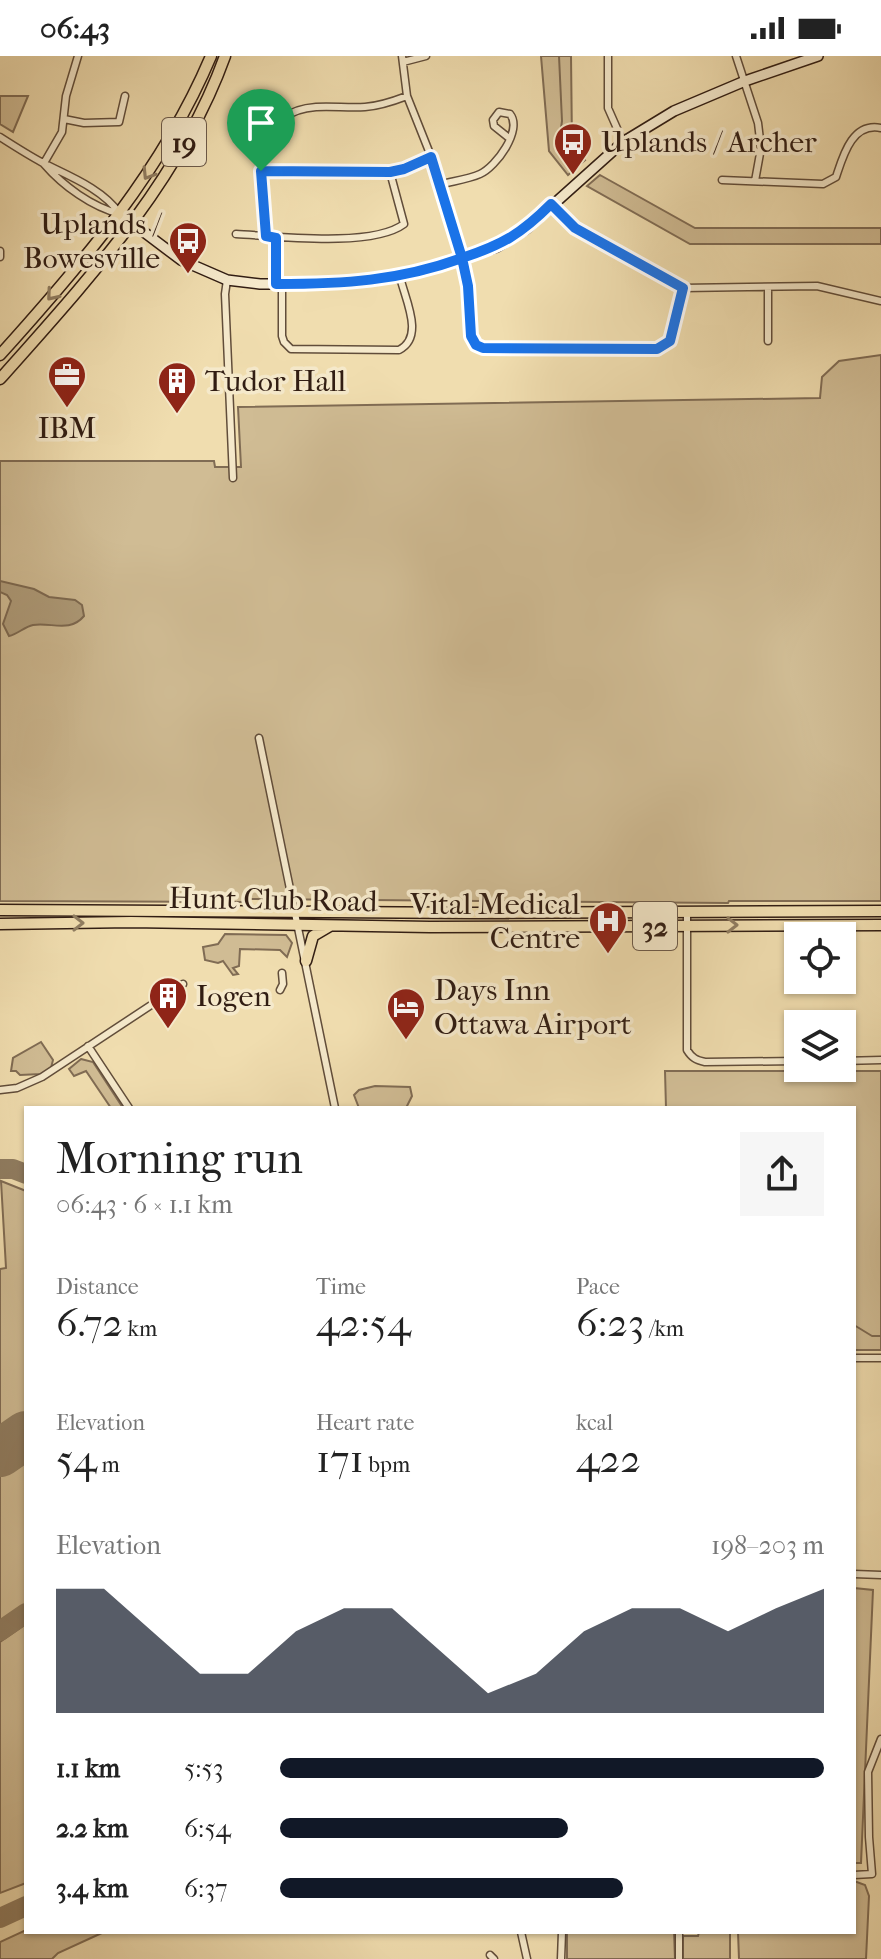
<!DOCTYPE html>
<meta charset="utf-8">
<style>
body{margin:0;font-family:"IM FELL French Canon",serif;background:#f6f6f6;color:#222;height:100vh;display:flex;flex-direction:column;font-size:30px;white-space:nowrap}
*{box-sizing:border-box;margin:0}
p{font-size:26px;color:#767676}
.icon{flex:none;width:44px;height:44px;fill:none;stroke:currentColor;stroke-width:2;stroke-linecap:round;stroke-linejoin:round}
.map{position:relative;flex:1;overflow:hidden}
.side{position:absolute;left:24px;top:1050px;width:832px;height:828px;display:flex;flex-direction:column;background:#fff;border-radius:0px;box-shadow:0 2px 6px #0004}
.side>*{flex:none}
.controls{position:absolute;left:784px;top:866px;display:grid;gap:16px}
.controls a{display:grid;place-items:center;width:72px;height:72px;border-radius:0px;background:#fff;box-shadow:0 2px 6px #0004;font-size:40px}
.pin{position:absolute;display:grid;place-items:center;width:68px;height:68px;color:#fff;margin:-82px -34px;border-radius:50% 50% 50% 0;rotate:-45deg;box-shadow:0 0 8px #0007}
.pin .icon{rotate:45deg}
.round{display:grid;place-items:center;flex:none;width:84px;height:84px;border-radius:0px;background:#f6f6f6}
.headline{display:flex;align-items:center;justify-content:space-between;height:136px;padding:0 32px}
h1{font-size:44px;font-weight:600;line-height:60px}
.stats{display:grid;grid-template-columns:repeat(3,1fr);gap:12px;height:136px;padding:8px 32px}
.stats div{display:grid;align-content:center}
.stats b{font-size:40px;font-weight:600}
.stats small{font-size:22px;font-weight:400}
.stats p{font-size:22px}
.chart{height:224px;padding:16px 32px}
.chart p{display:flex;justify-content:space-between}
.chart svg{width:100%;height:144px;margin-top:8px;fill:#111827;opacity:.7}
ul{padding:0 32px;list-style:none;font-size:26px}
li{display:grid;grid-template-columns:128px 96px 1fr;align-items:center;height:60px}
li i{height:20px;border-radius:10px;background:#111827}
.status{display:flex;justify-content:space-between;align-items:center;height:56px;padding:0 40px;background:#fff;direction:ltr}
.status svg{height:22px;fill:currentColor}
.map>svg:first-child{display:block}
.green{fill:#d0bc94;stroke:#806c54;stroke-width:2}
.water{fill:#af9c7a;stroke:#7d6951;stroke-width:2}
.lines{fill:none;stroke-linecap:round;stroke-linejoin:round}
.stream{stroke:#7d6951;stroke-width:2}
.taxiway{stroke:#907d61;stroke-width:20}
.runway{stroke:#907d61;stroke-width:48}
.street-casing{stroke:#614d3a;stroke-width:9}
.secondary-casing{stroke:#311d13;stroke-width:12}
.primary-casing{stroke:#311d13;stroke-width:13}
.street{stroke:#f5e9cb;stroke-width:6}
.secondary{stroke:#f5e9cb;stroke-width:9}
.primary{stroke:#f0ddaf;stroke-width:10}
.oneway{stroke:#907d61}
.route-casing{stroke:#fff;stroke-width:16}
.route{stroke:#1a73e8;stroke-width:10}
.labels{text-anchor:middle;dominant-baseline:central;stroke-width:7;stroke-linejoin:round;paint-order:stroke}
.shield{fill:#f5e9cb;stroke:#6c5a4a;stroke-width:2}
.shield-label{font-size:28px;font-weight:bold;fill:#311d13}
.poi-label{font-size:30px;fill:#311d13;stroke:#f5e9cb;text-anchor:start}
.street-label{font-size:30px;fill:#311d13;stroke:#f5e9cb}
</style>
<div class="status"><b>06:43</b><svg viewBox="0 0 49 12"><path d="M0 12V9h3v3zM5 12V6h3v6zM10 12V3h3v9zM15 12V0h3v12zM26 1h20v11H26zM47 4h2v5h-2z"/></svg></div>
<div class="map">
<svg width="881" height="1903" viewBox="0 0 881 1903">
<rect width="100%" height="100%" fill="#f0ddaf"/>
<filter id="stains"><feTurbulence type="fractalNoise" baseFrequency=".0025" numOctaves="4"/><feColorMatrix values="0 0 0 0 .2 0 0 0 0 .09 0 0 0 0 .02 0 0 0 .5 -.17"/></filter>
<radialGradient id="worn" r=".72"><stop offset=".6" stop-color="#630" stop-opacity="0"/><stop offset="1" stop-color="#630" stop-opacity=".3"/></radialGradient>
<path class="green" d="M541 0H571L572 87 585 104 568 119 549 95Z
M0 40H28L13 76 0 68Z
M600 119 695 172H881V188H690L587 130Z
M881 299V845H729L728 847 250 843 247 846 0 845V405H214L215 411H241L238 351 820 342 822 321 839 305Z
M225 878 286 879 292 887 287 901 280 894 240 893 239 910 233 912 238 918 233 919 223 905 218 907 205 904 203 891 218 888Z
M41 986 53 1004 51 1012 41 1018 20 1019 16 1015H11L13 1002Z
M81 1003 93 1006 123 1052H111L86 1015 74 1020 69 1013Z
M665 1015H881V1294H854V1052H666Z
M375 1030 410 1031 412 1040 406 1052H359L354 1039 359 1034Z
M1 1125 26 1135V1364L0 1381V1213L6 1212Z
M26 1395V1549L0 1567V1413Z
M854 1532 873 1534 861 1807H854Z
M26 1568V1827L0 1837V1586Z
M854 1825 865 1829 869 1840 866 1903H739L738 1876H854Z
M26 1874V1876H104L58 1897 52 1903H0V1886Z
M567 1876H674L675 1903H567Z
M699 1876H730V1903H683V1880H698Z"/>
<path class="water" d="M0 525 34 533 49 541 75 544 82 549 84 560C70 577 51 566 33 569 24 571 18 578 9 580L3 568 11 545 7 539 0 536Z"/>
<g class="lines">
<path class="stream" d="M558 94 562 65 559 0
M854 1269 872 1280H881"/>
<path class="taxiway" d="M0 1113H13L26 1118
M0 1575 26 1557
M0 1862 26 1850"/>
<path class="runway" d="M0 1397 26 1379"/>
<defs>
<path id="street" d="M402 0 407 40 442 128 462 202 468 230 471 280 476 289 489 293H657L670 285 683 232
M608 0V52L623 86
M736 0 758 67 761 92 755 125
M403 6 426 0
M64 63 84 67 119 66 125 40
M0 81C14 90 28 99 43 107 69 120 103 133 120 158
M44 107 62 76 66 40 78 0
M44 108C63 130 92 151 120 158
M261 115 390 116 404 113 431 101
M722 124 823 128 836 121C843 100 852 66 881 72
M442 128C454 125 469 123 480 118 496 111 523 74 510 58L499 56 493 64 494 70 509 82
M551 148 575 172 683 232 817 230 881 245
M236 178C275 180 372 192 404 168L390 116
M266 180C262 131 246 56 316 51 332 50 349 52 365 51 380 50 394 45 407 40
M276 182V228
M0 195V201
M227 224 225 238 233 422
M282 228V280L284 286 291 293 399 294C425 281 405 243 400 221
M768 231V285
M259 682 335 1052
M687 856V994C692 1002 696 1004 705 1006L798 1005
M280 934 283 928 282 917
M88 990 129 1052
M842 1005 881 1004
M0 1034 17 1032 42 1021 183 928
M854 1302H881
M854 1518 881 1519
M854 1819 872 1818 869 1781 868 1716 881 1683
M521 1876 527 1903
M679 1876V1903
M490 1899 494 1903
M561 1903 562 1876"/>
<path id="secondary" d="M120 158 181 204 227 224 260 228H326L400 221 497 191 526 173 623 86 674 55 745 25 818 0"/>
<path id="primary" d="M0 299C82 208 163 114 211 0
M0 323C87 225 180 125 225 0
M0 854 474 857 881 855
M0 868 131 866 430 871 881 869
M306 905 313 880 330 870"/>
</defs>
<use href="#street" class="street-casing"/>
<use href="#secondary" class="secondary-casing"/>
<use href="#primary" class="primary-casing"/>
<use href="#street" class="street"/>
<use href="#secondary" class="secondary"/>
<use href="#primary" class="primary"/>
</g>
<defs><path id="oneway-chevron" d="M-2-3.5L2.5 0L-2 3.5" fill="none" stroke-width="1.6" stroke-linecap="round" stroke-linejoin="round" transform="scale(2)"/></defs>
<g class="oneway">
<use href="#oneway-chevron" transform="translate(148 118) rotate(122)"/>
<use href="#oneway-chevron" transform="translate(52 239) rotate(130)"/>
<use href="#oneway-chevron" transform="translate(78 867)"/>
<use href="#oneway-chevron" transform="translate(732 869)"/>
</g>
<g class="lines">
<defs>
<path id="route" d="M261 115 266 180 276 182V228C343 228 399 225 462 202L468 230 471 280 476 289 483 292 657 293 670 285 683 232 575 172 551 148C521 178 502 189 462 202L431 101 404 113 390 116 261 115"/>
</defs>
<use href="#route" class="route-casing"/>
<use href="#route" class="route"/>
</g>
<defs>
<symbol id="bus-pin" viewBox="-11 -11 22 30"><path d="M0 17L-7.5 6A9.5 9.5 0 1 1 7.5 6Z" fill="#8f2418" stroke="#f5e9cb"/><path d="M-5-6H5V4H4V6H2V4H-2V6H-4V4H-5ZM-3.5-4V0h7V-4ZM-3.5 1.2v1.5H-2V1.2ZM2 1.2v1.5H3.5V1.2Z" fill="#fff"/></symbol>
<symbol id="office-pin" viewBox="-11 -11 22 30"><path d="M0 17L-7.5 6A9.5 9.5 0 1 1 7.5 6Z" fill="#8f2418" stroke="#f5e9cb"/><path d="M-6-3h4V-5.5h4V-3h4V5H-6ZM-1-4.5V-3h2v-1.5ZM-6 0V1H6V0Z" fill="#fff"/></symbol>
<symbol id="building-pin" viewBox="-11 -11 22 30"><path d="M0 17L-7.5 6A9.5 9.5 0 1 1 7.5 6Z" fill="#8f2418" stroke="#f5e9cb"/><path d="M-4-6H4V6H1V3H-1V6H-4ZM-2.5-4.3h1.7v1.8h-1.7ZM.8-4.3h1.7v1.8H.8ZM-2.5-1h1.7V.8h-1.7ZM.8-1h1.7V.8H.8Z" fill="#fff"/></symbol>
<symbol id="hospital-pin" viewBox="-11 -11 22 30"><path d="M0 17L-7.5 6A9.5 9.5 0 1 1 7.5 6Z" fill="#8f2418" stroke="#f5e9cb"/><path d="M-5-5h3v3.5h4V-5h3V5h-3V1.5h-4V5h-3Z" fill="#fff"/></symbol>
<symbol id="hotel-pin" viewBox="-11 -11 22 30"><path d="M0 17L-7.5 6A9.5 9.5 0 1 1 7.5 6Z" fill="#8f2418" stroke="#f5e9cb"/><path d="M-6-4.5h1.5V1H6V5H4.5V3h-9V5H-6ZM-4 0a1.8 1.8 0 1 1 3.6 0ZM.5 0V-2.5h3Q6-2.5 6 0Z" fill="#fff"/></symbol>
</defs>
<g fill-rule="evenodd">
<use href="#bus-pin" x="551" y="64" width="44" height="60"/>
<use href="#bus-pin" x="166" y="163" width="44" height="60"/>
<use href="#office-pin" x="45" y="297" width="44" height="60"/>
<use href="#building-pin" x="155" y="303" width="44" height="60"/>
<use href="#hospital-pin" x="586" y="843" width="44" height="60"/>
<use href="#building-pin" x="146" y="918" width="44" height="60"/>
<use href="#hotel-pin" x="384" y="929" width="44" height="60"/>
</g>
<g class="labels">
<g class="shield">
<rect x="162" y="62" width="44" height="48" rx="6"/>
<rect x="633" y="846" width="44" height="48" rx="6"/>
</g>
<g class="shield-label">
<text x="184" y="86">19</text>
<text x="655" y="870">32</text>
</g>
<g class="poi-label">
<text x="601" y="86">Uplands / Archer</text>
<text x="160" y="168" text-anchor="end">Uplands /<tspan x="160" dy="34">Bowesville</tspan></text>
<text x="205" y="325">Tudor Hall</text>
<text x="67" y="372" text-anchor="middle">IBM</text>
<text x="580" y="848" text-anchor="end">Vital Medical<tspan x="580" dy="34">Centre</tspan></text>
<text x="434" y="934">Days Inn<tspan x="434" dy="34">Ottawa Airport</tspan></text>
<text x="196" y="940">Iogen</text>
</g>
<g class="street-label">
<text transform="translate(273 844) rotate(1)">Hunt Club Road</text>
</g>
</g>
<rect width="100%" height="100%" filter="url(#stains)"/>
<rect width="100%" height="100%" fill="url(#worn)"/>
</svg>
<div class="controls">
<a><svg class="icon" aria-label="locate" viewBox="0 0 24 24"><circle cx="12" cy="12" r="6"/><path d="M12 2v4M12 18v4M2 12h4M18 12h4"/></svg></a>
<a><svg class="icon" aria-label="layers" viewBox="0 0 24 24"><path d="M12 4l9 5-9 5-9-5zM3 14l9 5 9-5"/></svg></a>
</div>
<div class="pin" style="left:261px;top:115px;background:#1e9e55"><svg class="icon" aria-label="arrive" viewBox="0 0 24 24"><path d="M6 21V4h12l-3 4 3 4H6"/></svg></div>
<section class="side">
<div class="headline"><div><h1>Morning run</h1><p>06:43 · 6 × 1.1 km</p></div><a class="round"><svg class="icon" aria-label="share" viewBox="0 0 24 24"><path d="M12 15V3M7 8l5-5 5 5M5 13v7h14v-7"/></svg></a></div>
<div class="stats">
<div><p>Distance</p><b>6.72<small> km</small></b></div>
<div><p>Time</p><b>42:54</b></div>
<div><p>Pace</p><b>6:23<small> /km</small></b></div>
</div>
<div class="stats">
<div><p>Elevation</p><b>54<small> m</small></b></div>
<div><p>Heart rate</p><b>171<small> bpm</small></b></div>
<div><p>kcal</p><b>422</b></div>
</div>
<div class="chart"><p><span>Elevation</span>198–203 m</p>
<svg viewBox="0 0 160 44" preserveAspectRatio="none"><path d="M0 44V6L10 6L20 19L30 32L40 32L50 19L60 12L70 12L80 25L90 38L100 32L110 19L120 12L130 12L140 19L150 12L160 6V44z"/></svg>
</div>
<ul>
<li><b>1.1 km</b>5:53<i style="width:100%"></i></li>
<li><b>2.2 km</b>6:54<i style="width:53%"></i></li>
<li><b>3.4 km</b>6:37<i style="width:63%"></i></li>
</ul>
</section>
</div>
